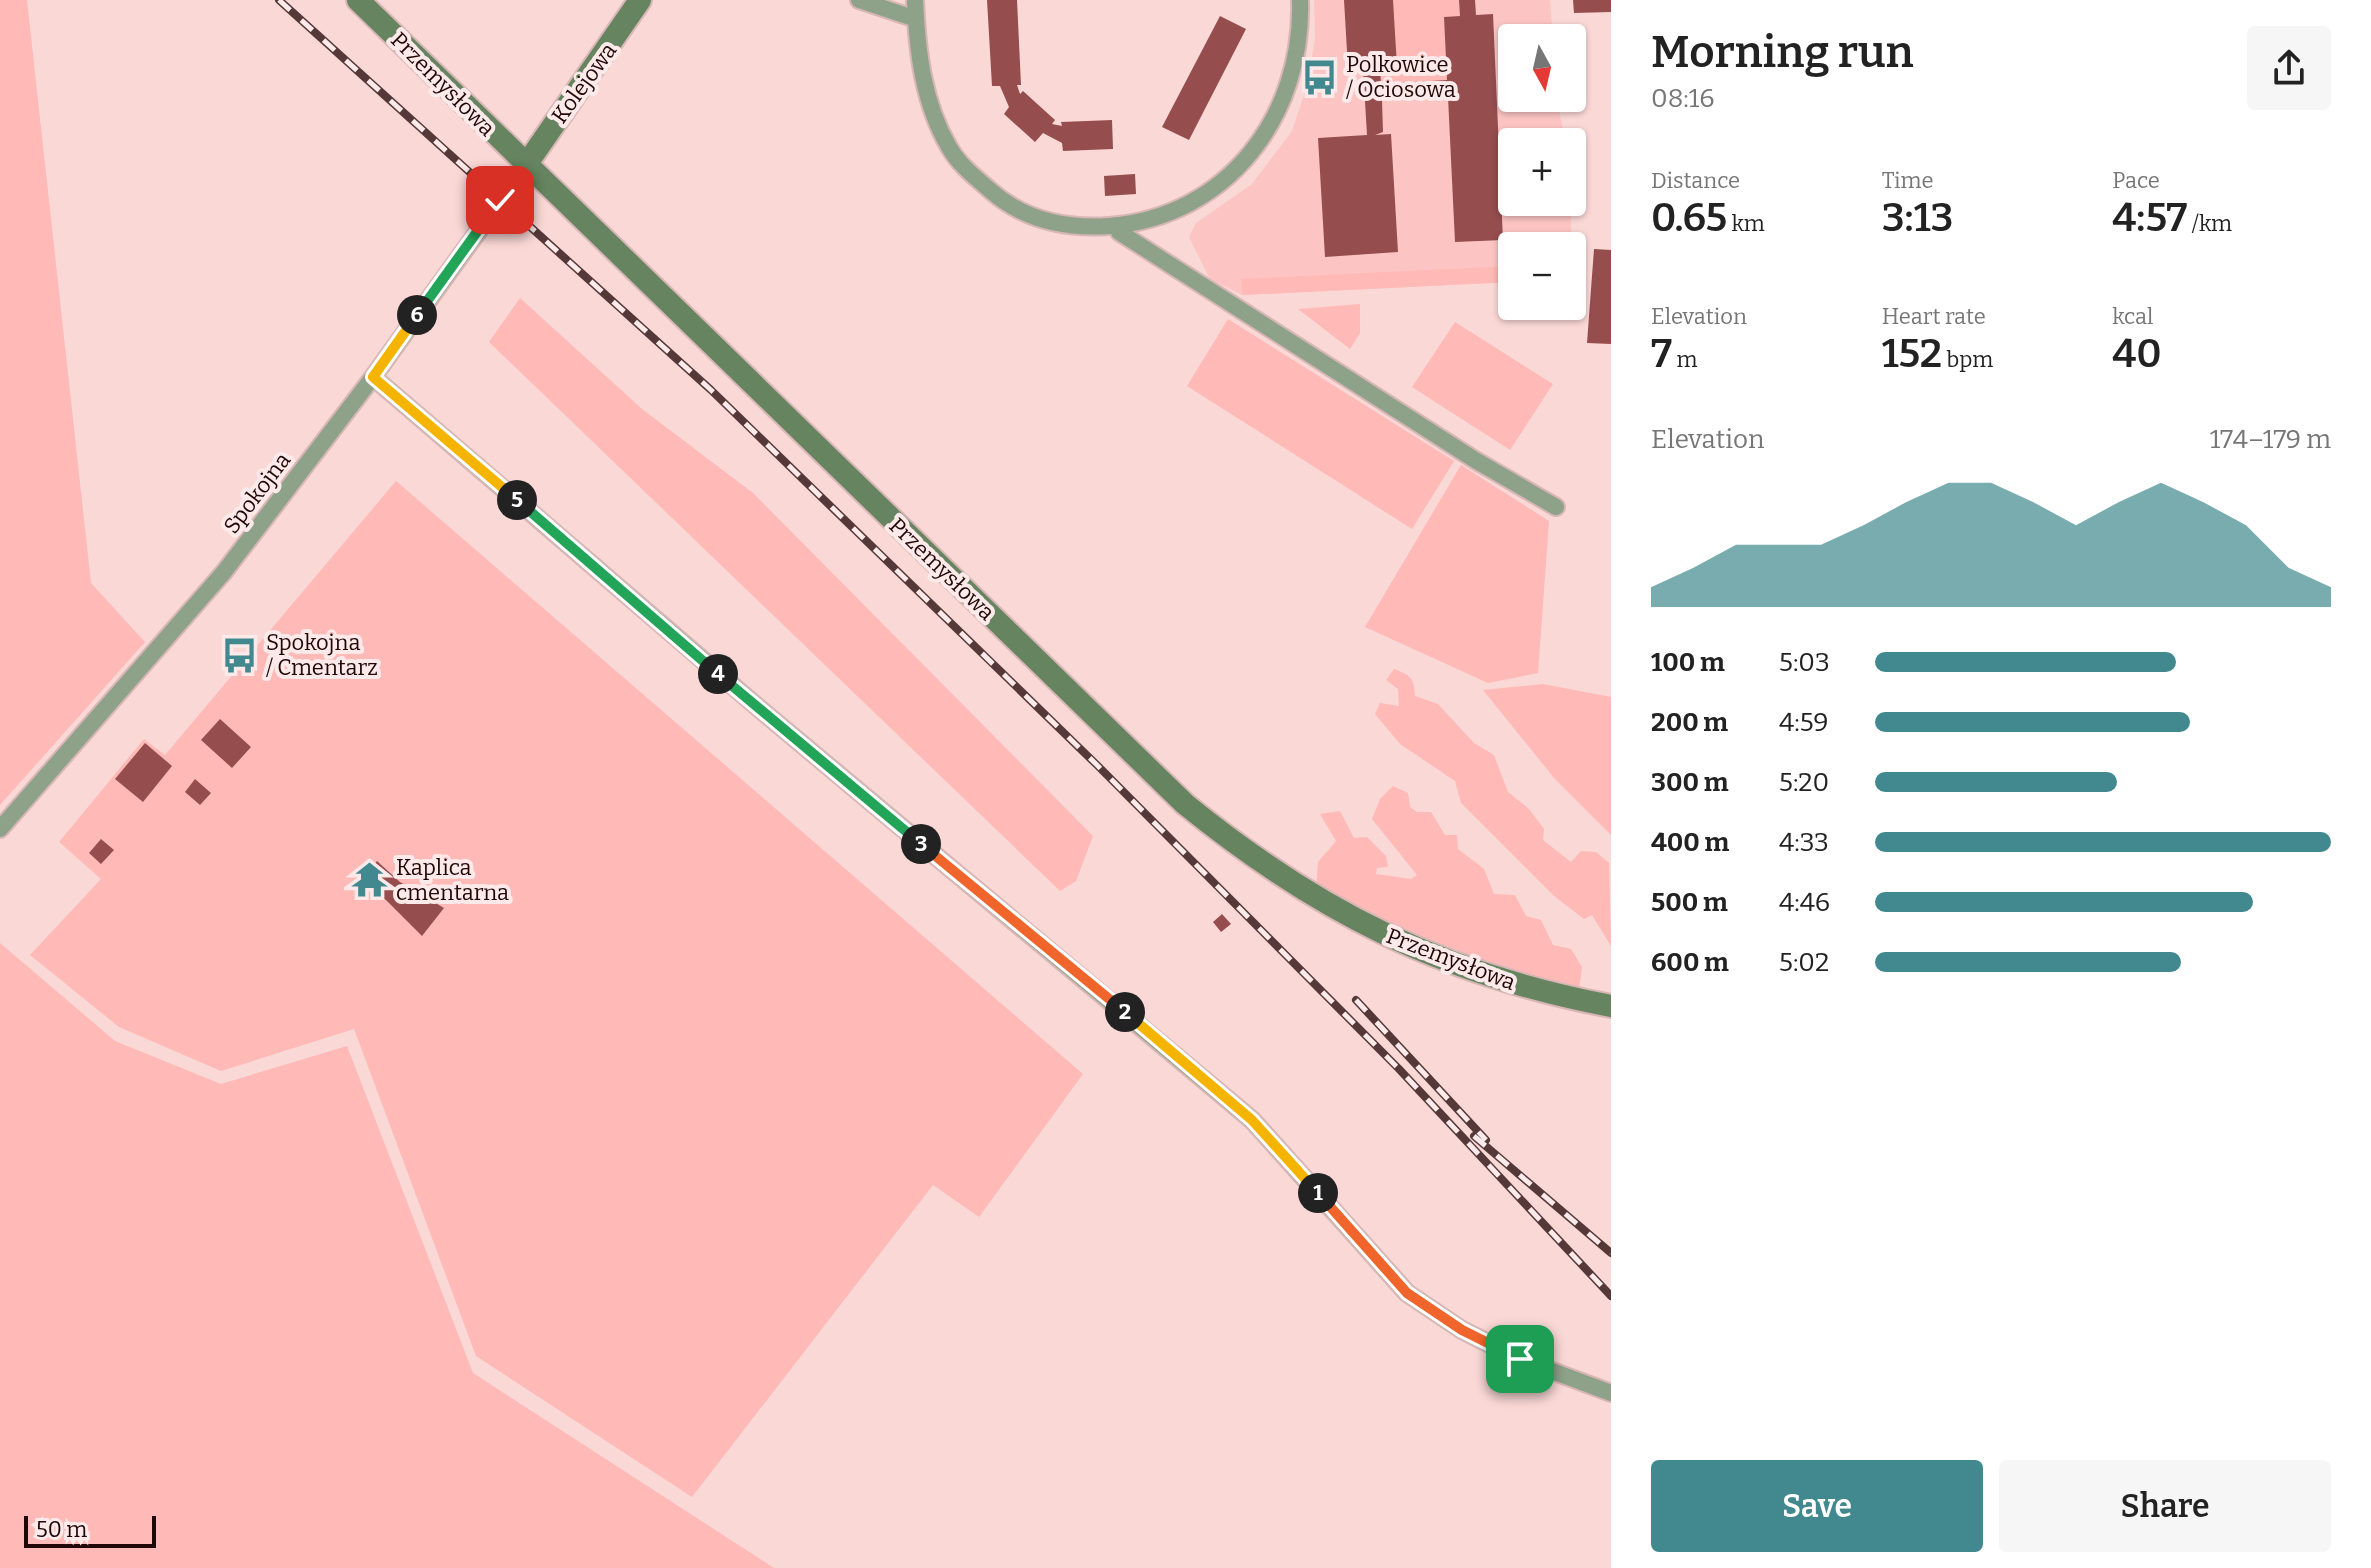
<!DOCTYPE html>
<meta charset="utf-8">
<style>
body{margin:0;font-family:Bitter,serif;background:#f6f6f6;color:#222;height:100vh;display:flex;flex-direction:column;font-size:30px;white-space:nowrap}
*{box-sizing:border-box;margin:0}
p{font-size:26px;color:#767676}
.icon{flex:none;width:44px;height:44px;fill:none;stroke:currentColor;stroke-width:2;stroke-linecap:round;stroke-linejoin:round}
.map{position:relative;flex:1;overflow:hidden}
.details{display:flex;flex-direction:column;background:#fff;width:760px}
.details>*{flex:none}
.needle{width:52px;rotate:172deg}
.controls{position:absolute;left:1498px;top:24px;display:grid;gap:16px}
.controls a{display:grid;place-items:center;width:88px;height:88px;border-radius:8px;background:#fff;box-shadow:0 2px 6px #0004;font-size:40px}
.scale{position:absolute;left:24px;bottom:20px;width:132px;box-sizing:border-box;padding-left:8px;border:4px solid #210607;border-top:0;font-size:22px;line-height:28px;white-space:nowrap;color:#210607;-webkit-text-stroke:6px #fbeae9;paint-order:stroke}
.pin{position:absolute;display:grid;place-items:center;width:68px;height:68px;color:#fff;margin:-34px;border-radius:16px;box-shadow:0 4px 12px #0006}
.km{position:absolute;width:40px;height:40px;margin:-20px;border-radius:50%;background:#222;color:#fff;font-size:22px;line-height:40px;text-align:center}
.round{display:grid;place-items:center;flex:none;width:84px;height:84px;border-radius:8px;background:#f6f6f6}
.summary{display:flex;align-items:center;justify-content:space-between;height:136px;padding:0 40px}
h1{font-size:44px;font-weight:600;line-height:60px}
.stats{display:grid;grid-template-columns:repeat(3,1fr);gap:12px;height:136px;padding:8px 40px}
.stats div{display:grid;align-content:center}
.stats b{font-size:40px;font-weight:600}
.stats small{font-size:22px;font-weight:400}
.stats p{font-size:22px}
.chart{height:224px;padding:16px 40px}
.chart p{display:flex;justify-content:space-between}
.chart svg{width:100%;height:144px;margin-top:8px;fill:#41898e;opacity:.7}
.primary-button{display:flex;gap:16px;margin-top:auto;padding:16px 40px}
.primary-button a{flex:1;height:92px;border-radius:8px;background:#41898e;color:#fff;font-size:32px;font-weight:600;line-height:92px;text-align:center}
.primary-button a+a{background:#f6f6f6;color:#222}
ul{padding:0 40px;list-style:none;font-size:26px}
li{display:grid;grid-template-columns:128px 96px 1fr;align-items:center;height:60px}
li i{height:20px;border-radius:10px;background:#41898e}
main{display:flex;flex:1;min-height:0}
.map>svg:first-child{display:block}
.built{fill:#fcc5c3}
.green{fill:#ffb9b7}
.building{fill:#954d4e}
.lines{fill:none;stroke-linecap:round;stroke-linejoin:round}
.street-casing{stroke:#d7b6b5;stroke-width:20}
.secondary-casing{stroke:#d7b6b5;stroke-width:26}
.street{stroke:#8da289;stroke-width:16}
.secondary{stroke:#65845f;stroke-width:22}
.rail-casing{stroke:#553939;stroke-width:8}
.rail{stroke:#fbeae9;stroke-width:5;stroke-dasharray:15;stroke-linecap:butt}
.split-1-casing{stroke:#fff;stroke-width:16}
.split-2-casing{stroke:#fff;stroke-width:16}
.split-3-casing{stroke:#fff;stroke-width:16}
.split-4-casing{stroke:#fff;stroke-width:16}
.split-5-casing{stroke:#fff;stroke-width:16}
.split-6-casing{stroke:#fff;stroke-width:16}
.split-7-casing{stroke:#fff;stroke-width:16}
.split-1{stroke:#f0652b;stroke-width:10}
.split-2{stroke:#f5b400;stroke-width:10}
.split-3{stroke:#f0652b;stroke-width:10}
.split-4{stroke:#22a559;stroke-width:10}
.split-5{stroke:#22a559;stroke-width:10}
.split-6{stroke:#f5b400;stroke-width:10}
.split-7{stroke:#22a559;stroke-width:10}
.labels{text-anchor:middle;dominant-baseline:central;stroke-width:8;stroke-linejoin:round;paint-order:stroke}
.poi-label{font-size:22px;fill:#210607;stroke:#fbeae9;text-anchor:start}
.street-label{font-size:22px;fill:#210607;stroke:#fbeae9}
</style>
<main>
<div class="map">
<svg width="1611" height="1568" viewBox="0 0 1611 1568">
<rect width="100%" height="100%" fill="#fad8d6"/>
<path class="built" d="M1314 0H1550L1553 38H1512V98H1557L1565 142H1512V202H1571V246H1512V282L1242 295 1210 279 1189 237 1196 223 1252 184 1292 131 1308 83 1315 38Z"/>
<path class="green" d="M0 0H27L91 583 145 642 0 805Z
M1393 0H1459L1460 16 1444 17 1447 80 1381 84 1380 67 1397 65Z
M1512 266V282L1242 295 1241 279Z
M520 298 642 409 753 493 1093 836 1076 881 1060 891 489 342Z
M1360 304V333L1350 349 1298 309Z
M1228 319 1454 461 1412 529 1187 386Z
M1455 322 1553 384 1510 450 1412 387Z
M1461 465 1549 521 1538 673 1488 683 1365 627Z
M396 481 1083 1074 979 1217 933 1185 692 1497 476 1356 354 1029 221 1071 119 1027 30 955 101 879 59 842 144 739 165 755Z
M1394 669C1411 675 1414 678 1415 696L1438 704 1474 743 1494 755 1508 792 1529 809 1544 829 1543 840 1571 862 1581 851 1596 852 1609 863 1611 946 1592 915 1584 919 1554 896 1461 803 1455 781 1400 744 1375 714 1380 703 1399 706 1398 689 1386 680Z
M1543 684 1611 697V835L1554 778 1483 690Z
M1393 786 1408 793 1410 807 1417 812H1431L1445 835H1457L1458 849 1484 869 1494 894 1515 895 1526 916 1541 920 1553 945 1571 949 1582 967 1579 990C1486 970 1401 932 1316 890L1318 862 1336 841 1320 814 1340 811 1354 838 1367 837 1386 856 1388 867 1377 868 1376 874 1411 879 1417 875 1372 819 1380 799Z
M0 943 115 1041 221 1084 347 1046 473 1373 774 1568H0Z"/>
<path class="building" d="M987 0H1017L1021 85H1017L1020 94 1023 91 1055 120 1052 124 1062 126 1061 122 1112 120 1113 149 1063 151 1062 143 1043 133 1035 142 1004 114 1009 107 1000 86H992Z
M1344 0H1393L1397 66 1380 67 1381 84 1447 80 1444 17 1460 16 1459 0H1475L1476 15 1493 14 1503 240 1455 242 1448 97 1382 100 1383 132 1375 135 1391 134 1398 252 1325 257 1318 138 1367 135 1363 68H1348Z
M1573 0H1611V12L1574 13Z
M1220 16 1246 29 1189 140 1162 127Z
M1135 174 1136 194 1105 196 1104 176Z
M1594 249 1611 250V344L1587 343Z
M220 719 251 747 232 768 201 740Z
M145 743 172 766 143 802 115 779Z
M195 779 211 793 200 805 185 792Z
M101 839 114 850 101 864 89 853Z
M377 861 400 882 444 908 422 936 386 900 358 883Z
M1222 914 1231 924 1221 932 1213 922Z"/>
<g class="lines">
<defs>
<path id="street" d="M859 0 916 19
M915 0C917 50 923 103 949 147 959 165 975 177 991 191 1024 220 1064 229 1109 226 1228 217 1304 115 1300 0
M1117 225 1119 232 1475 460 1556 507
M373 377 761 710 1252 1120 1407 1293 1462 1330 1520 1359 1611 1393
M0 829 224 572 373 377 526 165"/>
<path id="secondary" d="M358 0 1185 804C1318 912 1442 974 1611 1006
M526 165 640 0"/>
</defs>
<use href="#street" class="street-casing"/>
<use href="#secondary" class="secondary-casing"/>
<use href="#street" class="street"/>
<use href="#secondary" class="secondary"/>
<defs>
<path id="rail" d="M279 0 711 390 1097 765 1399 1069 1611 1296
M1356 1000 1486 1140
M1474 1136 1611 1253"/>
</defs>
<use href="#rail" class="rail-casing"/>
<use href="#rail" class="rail"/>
</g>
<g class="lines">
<defs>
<path id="split-1" d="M1318 1193 1407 1293 1462 1330 1520 1359"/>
<path id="split-2" d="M1125 1012 1252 1120 1318 1193"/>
<path id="split-3" d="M921 844 1125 1012"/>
<path id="split-4" d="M718 674 921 844"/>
<path id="split-5" d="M517 500 718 674"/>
<path id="split-6" d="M417 315 373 377 517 500"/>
<path id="split-7" d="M417 315 500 200"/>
</defs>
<use href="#split-1" class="split-1-casing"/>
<use href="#split-2" class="split-2-casing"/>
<use href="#split-3" class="split-3-casing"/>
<use href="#split-4" class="split-4-casing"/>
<use href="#split-5" class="split-5-casing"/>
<use href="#split-6" class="split-6-casing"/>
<use href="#split-7" class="split-7-casing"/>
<use href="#split-1" class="split-1"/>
<use href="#split-2" class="split-2"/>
<use href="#split-3" class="split-3"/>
<use href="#split-4" class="split-4"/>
<use href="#split-5" class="split-5"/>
<use href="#split-6" class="split-6"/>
<use href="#split-7" class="split-7"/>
</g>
<defs>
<symbol id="bus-bare" viewBox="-9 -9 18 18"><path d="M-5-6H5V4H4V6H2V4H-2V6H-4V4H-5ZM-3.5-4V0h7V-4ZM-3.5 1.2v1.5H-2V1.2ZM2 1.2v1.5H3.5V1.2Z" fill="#41898e" stroke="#fbeae9" stroke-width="2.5" paint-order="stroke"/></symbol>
<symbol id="temple-bare" viewBox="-9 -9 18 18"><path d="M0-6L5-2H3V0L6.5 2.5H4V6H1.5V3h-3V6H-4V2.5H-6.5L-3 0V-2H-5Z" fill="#41898e" stroke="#fbeae9" stroke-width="2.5" paint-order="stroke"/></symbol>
</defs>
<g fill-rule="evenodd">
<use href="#bus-bare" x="1294" y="52" width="51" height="51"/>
<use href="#bus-bare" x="214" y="630" width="51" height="51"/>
<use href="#temple-bare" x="344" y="854" width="51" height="51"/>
</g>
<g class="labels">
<g class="poi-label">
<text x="1346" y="64">Polkowice<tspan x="1346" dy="25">/ Ociosowa</tspan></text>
<text x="266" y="642">Spokojna<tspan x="266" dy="25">/ Cmentarz</tspan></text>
<text x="396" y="867">Kaplica<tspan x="396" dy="25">cmentarna</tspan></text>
</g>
<g class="street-label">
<text transform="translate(584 83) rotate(-54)">Kolejowa</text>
<text transform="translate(443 84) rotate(45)">Przemysłowa</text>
<text transform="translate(257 493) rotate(-53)">Spokojna</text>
<text transform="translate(942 569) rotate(44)">Przemysłowa</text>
<text transform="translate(1451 959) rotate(21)">Przemysłowa</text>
</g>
</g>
</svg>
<div class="controls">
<a><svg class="needle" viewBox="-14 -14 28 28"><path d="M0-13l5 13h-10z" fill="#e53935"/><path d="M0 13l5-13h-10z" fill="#767676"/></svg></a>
<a>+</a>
<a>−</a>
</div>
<div class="scale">50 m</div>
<div class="pin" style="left:1520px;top:1359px;background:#1e9e55"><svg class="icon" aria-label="arrive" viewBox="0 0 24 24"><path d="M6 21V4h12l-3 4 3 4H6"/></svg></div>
<div class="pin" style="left:500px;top:200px;background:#d93025"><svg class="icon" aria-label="check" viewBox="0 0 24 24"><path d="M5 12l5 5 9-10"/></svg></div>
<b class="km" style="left:1318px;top:1193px">1</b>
<b class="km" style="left:1125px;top:1012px">2</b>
<b class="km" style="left:921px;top:844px">3</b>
<b class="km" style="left:718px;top:674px">4</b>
<b class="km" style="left:517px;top:500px">5</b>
<b class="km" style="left:417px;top:315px">6</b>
</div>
<section class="details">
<div class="summary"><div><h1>Morning run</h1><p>08:16</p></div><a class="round"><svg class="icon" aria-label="share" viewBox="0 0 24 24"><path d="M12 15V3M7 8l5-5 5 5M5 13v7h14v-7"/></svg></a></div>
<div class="stats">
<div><p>Distance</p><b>0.65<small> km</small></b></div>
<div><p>Time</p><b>3:13</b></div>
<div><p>Pace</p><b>4:57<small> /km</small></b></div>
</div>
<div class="stats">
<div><p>Elevation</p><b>7<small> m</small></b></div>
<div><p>Heart rate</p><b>152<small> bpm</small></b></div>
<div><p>kcal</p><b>40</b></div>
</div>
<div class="chart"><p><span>Elevation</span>174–179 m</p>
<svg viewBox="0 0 160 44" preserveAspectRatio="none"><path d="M0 44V38L10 32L20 25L30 25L40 25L50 19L60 12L70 6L80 6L90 12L100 19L110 12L120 6L130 12L140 19L150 32L160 38V44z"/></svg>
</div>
<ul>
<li><b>100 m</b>5:03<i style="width:66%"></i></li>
<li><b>200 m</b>4:59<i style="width:69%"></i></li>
<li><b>300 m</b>5:20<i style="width:53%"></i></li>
<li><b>400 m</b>4:33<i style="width:100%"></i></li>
<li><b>500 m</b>4:46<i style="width:83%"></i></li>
<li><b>600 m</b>5:02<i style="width:67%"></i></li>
</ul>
<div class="primary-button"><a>Save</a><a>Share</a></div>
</section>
</main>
